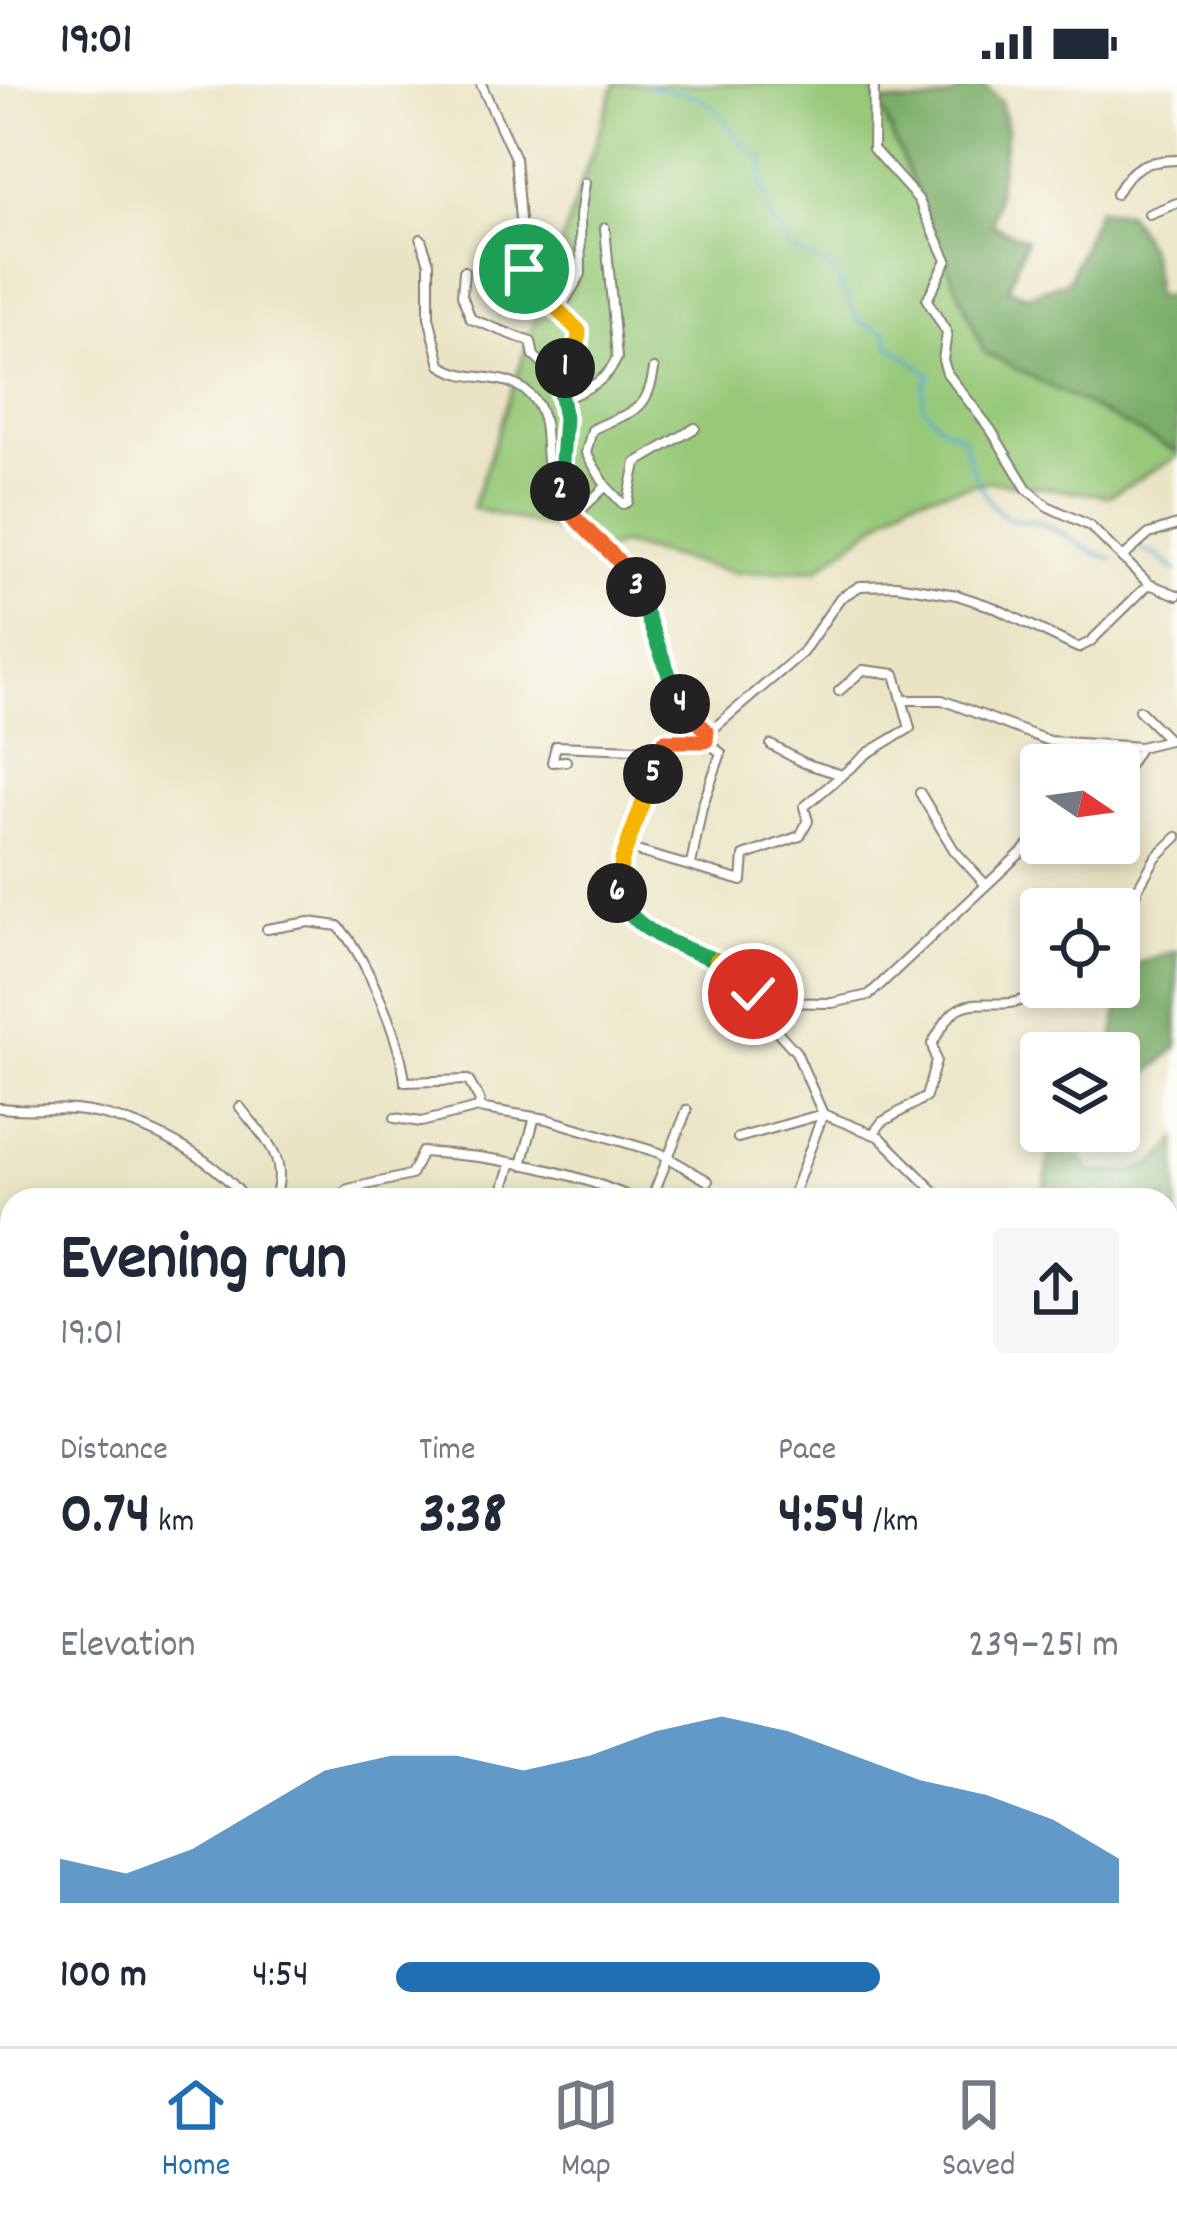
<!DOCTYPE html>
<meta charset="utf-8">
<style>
body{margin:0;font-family:Dekko,sans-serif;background:#f6f6f7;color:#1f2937;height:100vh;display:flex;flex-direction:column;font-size:45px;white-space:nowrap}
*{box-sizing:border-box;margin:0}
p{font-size:39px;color:#747a83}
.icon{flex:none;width:66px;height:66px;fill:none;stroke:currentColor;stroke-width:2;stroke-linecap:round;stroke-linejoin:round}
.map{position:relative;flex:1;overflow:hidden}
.sheet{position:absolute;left:0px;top:1104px;width:1179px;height:858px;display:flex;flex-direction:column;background:#fff;border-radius:36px 36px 0 0;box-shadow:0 6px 18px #0003}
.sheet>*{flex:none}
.needle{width:78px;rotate:103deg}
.controls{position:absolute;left:1020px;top:660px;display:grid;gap:24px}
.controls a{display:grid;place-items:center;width:120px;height:120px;border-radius:12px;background:#fff;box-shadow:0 6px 18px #0003;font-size:60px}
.pin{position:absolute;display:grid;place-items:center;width:102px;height:102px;color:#fff;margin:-51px;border:6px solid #fff;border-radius:50%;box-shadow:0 3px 12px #0007}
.km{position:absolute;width:60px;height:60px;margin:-30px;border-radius:50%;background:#222;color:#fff;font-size:33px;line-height:60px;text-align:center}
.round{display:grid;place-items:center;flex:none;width:126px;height:126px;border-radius:12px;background:#f6f6f7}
.overview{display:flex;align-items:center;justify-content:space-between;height:204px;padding:0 60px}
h1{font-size:66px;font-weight:700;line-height:90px}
.figures{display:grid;grid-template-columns:repeat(3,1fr);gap:18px;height:204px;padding:12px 60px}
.figures div{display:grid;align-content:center}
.figures b{font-size:60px;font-weight:700}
.figures small{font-size:33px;font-weight:400}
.figures p{font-size:33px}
.chart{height:336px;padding:24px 60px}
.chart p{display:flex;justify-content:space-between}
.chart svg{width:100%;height:216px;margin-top:12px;fill:#1f6fb2;opacity:.7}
ul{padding:0 60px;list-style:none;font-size:39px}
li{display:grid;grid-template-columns:192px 144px 1fr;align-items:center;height:90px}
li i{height:30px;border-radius:15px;background:#1f6fb2}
.status{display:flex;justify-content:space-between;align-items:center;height:84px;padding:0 60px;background:#fff;direction:ltr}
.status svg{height:33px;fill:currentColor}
.menu{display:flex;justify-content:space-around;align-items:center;height:168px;border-top:3px solid #e0e1e3;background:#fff;font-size:33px;color:#747a83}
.menu a{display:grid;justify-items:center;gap:6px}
.menu .selected{color:#1f6fb2}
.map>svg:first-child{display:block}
.green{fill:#98c979;stroke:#5a724a;stroke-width:3}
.forest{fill:#7aad69;stroke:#4b6442;stroke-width:3}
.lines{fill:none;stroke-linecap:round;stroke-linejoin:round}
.stream{stroke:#50aecf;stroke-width:3}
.minor-casing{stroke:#838070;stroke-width:12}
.minor{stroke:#fff;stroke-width:8}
.split-1-casing{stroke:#fff;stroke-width:24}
.split-2-casing{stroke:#fff;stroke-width:24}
.split-3-casing{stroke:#fff;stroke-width:24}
.split-4-casing{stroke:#fff;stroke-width:24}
.split-5-casing{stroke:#fff;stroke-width:24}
.split-6-casing{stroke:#fff;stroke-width:24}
.split-7-casing{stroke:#fff;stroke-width:24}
.split-8-casing{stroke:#fff;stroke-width:24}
.split-1{stroke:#f5b400;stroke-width:15}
.split-2{stroke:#22a559;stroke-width:15}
.split-3{stroke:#f0652b;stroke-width:15}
.split-4{stroke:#22a559;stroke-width:15}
.split-5{stroke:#f0652b;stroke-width:15}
.split-6{stroke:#f5b400;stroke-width:15}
.split-7{stroke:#22a559;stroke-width:15}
.split-8{stroke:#f5b400;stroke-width:15}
</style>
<div class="status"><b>19:01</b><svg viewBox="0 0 49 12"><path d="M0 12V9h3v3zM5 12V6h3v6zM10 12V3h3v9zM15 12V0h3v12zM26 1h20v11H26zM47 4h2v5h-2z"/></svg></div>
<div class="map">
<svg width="1177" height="1962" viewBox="0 0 1177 1962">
<rect width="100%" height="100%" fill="#fdfcf7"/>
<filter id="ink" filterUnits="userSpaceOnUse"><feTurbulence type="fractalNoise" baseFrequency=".00833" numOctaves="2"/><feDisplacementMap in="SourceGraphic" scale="24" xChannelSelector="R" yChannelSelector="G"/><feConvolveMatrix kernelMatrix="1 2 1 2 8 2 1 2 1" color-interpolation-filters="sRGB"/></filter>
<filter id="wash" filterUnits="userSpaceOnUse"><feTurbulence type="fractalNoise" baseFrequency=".004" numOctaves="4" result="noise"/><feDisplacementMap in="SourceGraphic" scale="48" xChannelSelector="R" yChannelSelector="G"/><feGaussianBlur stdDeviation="2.7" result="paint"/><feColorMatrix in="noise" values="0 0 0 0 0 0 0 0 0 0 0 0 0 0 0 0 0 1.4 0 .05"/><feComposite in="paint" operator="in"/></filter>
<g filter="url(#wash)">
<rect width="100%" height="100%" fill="#eae4c5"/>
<path class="green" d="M615 0H870L985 268 1177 368V373L1109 412 990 397 911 414 817 485 735 489 621 460 595 471 581 452 472 424Z"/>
<path class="forest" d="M968 0H982L1001 18 1007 45 992 140 1026 156 1008 205 1028 211 1068 197 1098 125 1126 129C1149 160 1156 173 1154 212L1177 213V368L984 268 879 18C909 18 947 24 968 0Z
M1177 866V963L1119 1016V969H1112L1124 884Z
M1053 1047H1061L1090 1087C1128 1090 1156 1089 1177 1054V1167L1167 1163V1116H1043Z"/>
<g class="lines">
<path class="stream" d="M646 0C663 8 686 6 702 15 728 32 735 63 764 74L762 100 771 136 794 167 834 187 858 237 887 249 889 261 930 290 924 302 923 322 939 340 963 353C967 376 985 423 1008 434 1020 439 1034 436 1045 441 1070 451 1087 470 1113 475
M1142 467 1155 470 1177 487"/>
</g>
</g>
<g filter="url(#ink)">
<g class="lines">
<defs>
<path id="minor" d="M481 0 515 74 524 185 538 206 579 247 578 263 559 296 565 334 560 410 565 421 631 492 682 624 707 647
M874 0 873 65 918 115 947 176 927 216 947 249 943 276 947 289 991 346 1027 405 1047 422 1090 442 1149 500 1177 511
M1116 110C1132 81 1144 77 1177 76
M1149 130 1177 119
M421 155 429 179V233L441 281C469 300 503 286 529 310 558 337 535 380 559 409
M464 187 462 211 471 235 531 258 534 272 559 296
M559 227 581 190 580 132 585 99
M562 316C586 305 606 299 617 274L605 144
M606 402 623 420 628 418 636 379 695 344
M575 432 606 402 586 369 592 346C629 326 647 333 654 285
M1122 474 1149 450 1177 441
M905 616H942L1049 657 1140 663 1177 654
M1139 626 1167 654
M707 650 802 569 840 514 860 502 896 501 957 511 993 523 1078 564 1090 558 1149 500
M771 661 804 679 842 691 868 669 910 644 895 590 863 586 839 607
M566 677 552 678 556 662 661 666
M1119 697 1140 663
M920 709 954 766 985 800
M626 764 742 797 744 772 800 752 808 737 804 723 842 691
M691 781 702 723 721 669 706 657 668 656 631 747 617 814 660 855 735 886 767 936 796 968 823 1030 791 1116
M1119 837 1156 773 1177 753
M267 845 309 838 338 842C366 871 401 958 405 998L468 996 480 1017 478 1024
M759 918 832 919 869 911 1041 750
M240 1023C265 1056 290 1073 274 1116
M0 1024C25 1027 50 1024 75 1026 133 1032 211 1069 246 1116
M395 1034 421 1038 478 1024 547 1035 660 1069 708 1097
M873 1050 882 1038 926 1013 936 977 932 960C938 950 945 936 954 928 978 908 1011 934 1043 903
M738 1054 823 1030 880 1053 936 1109
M522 1081 534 1036
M338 1116 348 1105 411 1091 422 1068C494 1072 571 1086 637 1116
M500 1116 512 1078
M651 1116 687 1026
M0 1242 12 1254
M1167 1294 1177 1295
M1167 1364 1177 1370
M1167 1385 1177 1391
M1167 1418 1177 1422
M1167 1674 1177 1680
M1167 1701 1177 1705
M150 1950 164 1962
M388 1950 399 1962
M835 1950 862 1962
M904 1950 928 1962
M169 1962 176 1950
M240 1962 248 1950
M341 1962 349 1950
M961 1962 968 1950"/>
</defs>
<use href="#minor" class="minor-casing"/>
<use href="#minor" class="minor"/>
</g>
</g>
<g class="lines" filter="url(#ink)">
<defs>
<path id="split-1" d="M524 185 538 206 579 247 578 263 565 284"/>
<path id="split-2" d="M560 407 565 334 559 303 565 284"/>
<path id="split-3" d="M560 407C570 443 620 466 636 503"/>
<path id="split-4" d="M636 503 680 620"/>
<path id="split-5" d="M653 690 665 657H706L707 647 680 620"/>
<path id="split-6" d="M617 809 622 776 653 690"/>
<path id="split-7" d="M617 809C632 847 680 863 716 876"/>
<path id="split-8" d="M716 876 735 886 753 910"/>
</defs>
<use href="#split-1" class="split-1-casing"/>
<use href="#split-2" class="split-2-casing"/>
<use href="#split-3" class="split-3-casing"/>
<use href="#split-4" class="split-4-casing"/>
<use href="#split-5" class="split-5-casing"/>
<use href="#split-6" class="split-6-casing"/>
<use href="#split-7" class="split-7-casing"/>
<use href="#split-8" class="split-8-casing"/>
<use href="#split-1" class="split-1"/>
<use href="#split-2" class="split-2"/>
<use href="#split-3" class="split-3"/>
<use href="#split-4" class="split-4"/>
<use href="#split-5" class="split-5"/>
<use href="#split-6" class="split-6"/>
<use href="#split-7" class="split-7"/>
<use href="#split-8" class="split-8"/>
</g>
</svg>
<div class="controls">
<a><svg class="needle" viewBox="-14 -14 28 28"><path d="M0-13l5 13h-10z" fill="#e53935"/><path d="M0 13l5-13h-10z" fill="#747a83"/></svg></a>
<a><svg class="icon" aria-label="locate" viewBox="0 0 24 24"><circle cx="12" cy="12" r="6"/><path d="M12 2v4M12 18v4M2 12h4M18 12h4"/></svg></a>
<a><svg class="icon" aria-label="layers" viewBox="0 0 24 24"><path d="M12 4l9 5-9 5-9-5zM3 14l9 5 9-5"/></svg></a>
</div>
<div class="pin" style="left:524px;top:185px;background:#1e9e55"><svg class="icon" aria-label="arrive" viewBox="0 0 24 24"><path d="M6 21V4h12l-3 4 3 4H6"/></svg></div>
<div class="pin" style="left:753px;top:910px;background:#d93025"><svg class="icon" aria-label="check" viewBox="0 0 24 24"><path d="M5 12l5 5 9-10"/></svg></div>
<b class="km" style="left:565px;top:284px">1</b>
<b class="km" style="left:560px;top:407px">2</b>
<b class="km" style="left:636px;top:503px">3</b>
<b class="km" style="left:680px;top:620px">4</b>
<b class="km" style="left:653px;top:690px">5</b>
<b class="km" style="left:617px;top:809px">6</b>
<section class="sheet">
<div class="overview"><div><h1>Evening run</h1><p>19:01</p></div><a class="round"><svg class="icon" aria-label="share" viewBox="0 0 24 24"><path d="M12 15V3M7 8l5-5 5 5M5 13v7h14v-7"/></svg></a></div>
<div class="figures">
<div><p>Distance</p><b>0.74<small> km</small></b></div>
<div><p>Time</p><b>3:38</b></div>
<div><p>Pace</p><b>4:54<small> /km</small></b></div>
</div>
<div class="chart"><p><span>Elevation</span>239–251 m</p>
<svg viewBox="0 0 160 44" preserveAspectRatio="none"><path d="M0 44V35L10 38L20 33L30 25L40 17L50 14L60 14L70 17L80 14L90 9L100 6L110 9L120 14L130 19L140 22L150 27L160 35V44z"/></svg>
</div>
<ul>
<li><b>100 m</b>4:54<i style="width:67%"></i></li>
</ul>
</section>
</div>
<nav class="menu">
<a class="selected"><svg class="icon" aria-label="home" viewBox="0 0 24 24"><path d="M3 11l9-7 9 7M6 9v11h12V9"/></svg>Home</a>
<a><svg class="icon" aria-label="map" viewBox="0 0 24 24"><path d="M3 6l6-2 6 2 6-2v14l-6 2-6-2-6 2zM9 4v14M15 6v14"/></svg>Map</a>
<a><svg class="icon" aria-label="saved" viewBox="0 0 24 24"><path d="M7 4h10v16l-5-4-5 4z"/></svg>Saved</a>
</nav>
